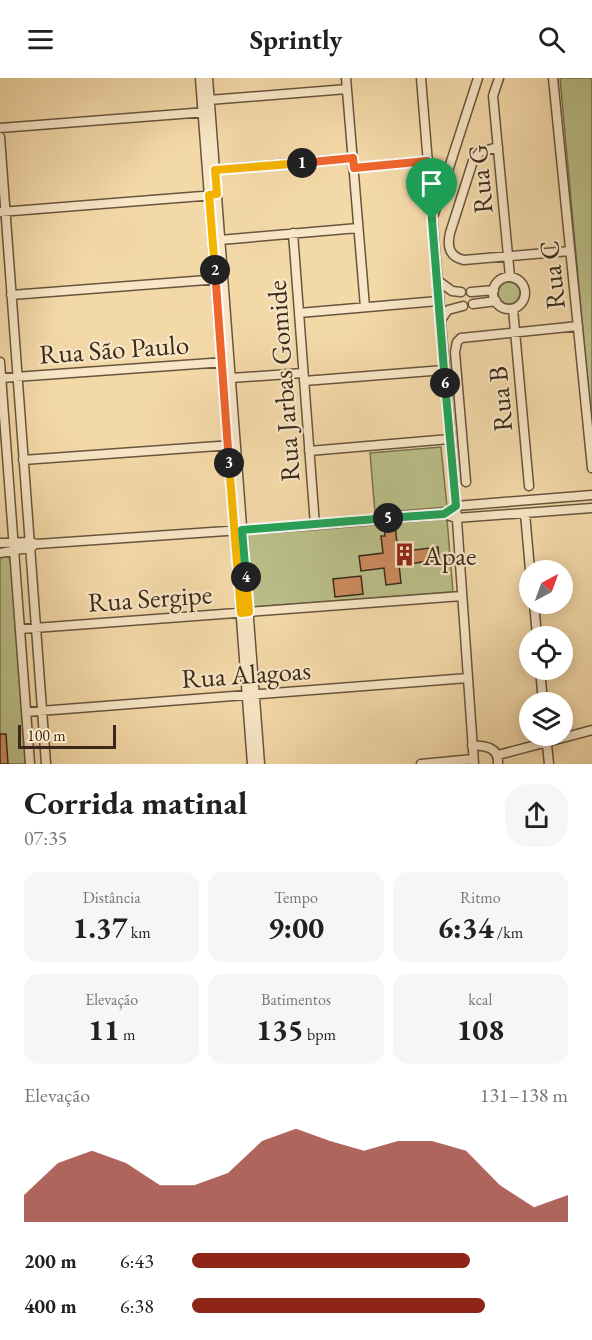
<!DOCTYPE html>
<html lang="pt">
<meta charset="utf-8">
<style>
body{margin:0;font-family:"EB Garamond",serif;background:#f6f6f6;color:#202124;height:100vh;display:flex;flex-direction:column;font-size:22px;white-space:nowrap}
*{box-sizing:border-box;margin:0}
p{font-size:20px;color:#757577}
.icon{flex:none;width:33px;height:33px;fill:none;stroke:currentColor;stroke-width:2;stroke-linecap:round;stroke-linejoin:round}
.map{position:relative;height:686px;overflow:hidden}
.sheet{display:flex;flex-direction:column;background:#fff;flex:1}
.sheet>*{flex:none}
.needle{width:39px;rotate:41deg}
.tools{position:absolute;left:519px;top:482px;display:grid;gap:12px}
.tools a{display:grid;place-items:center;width:54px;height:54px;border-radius:50%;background:#fff;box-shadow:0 3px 15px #0003;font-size:30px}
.scale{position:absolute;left:18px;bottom:15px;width:98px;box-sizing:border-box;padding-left:6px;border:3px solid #3a291a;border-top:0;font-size:16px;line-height:21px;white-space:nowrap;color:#3a291a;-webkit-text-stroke:4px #f8e6c6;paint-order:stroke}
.pin{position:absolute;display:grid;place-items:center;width:51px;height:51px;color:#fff;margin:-62px -26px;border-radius:50% 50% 50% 0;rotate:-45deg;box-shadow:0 0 6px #0007}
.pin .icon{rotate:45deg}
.km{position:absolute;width:30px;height:30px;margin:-15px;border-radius:50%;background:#222;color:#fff;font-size:16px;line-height:30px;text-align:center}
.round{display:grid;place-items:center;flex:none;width:63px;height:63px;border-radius:24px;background:#f6f6f6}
.head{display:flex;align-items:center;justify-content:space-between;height:102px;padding:0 24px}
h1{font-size:33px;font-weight:700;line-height:45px}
.figures{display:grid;grid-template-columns:repeat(3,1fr);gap:9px;height:102px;padding:6px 24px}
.figures div{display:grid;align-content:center;border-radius:15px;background:#f6f6f6;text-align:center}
.figures b{font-size:30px;font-weight:700}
.figures small{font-size:16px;font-weight:400}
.figures p{font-size:16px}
.chart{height:168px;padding:12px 24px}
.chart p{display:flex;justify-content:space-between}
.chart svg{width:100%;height:108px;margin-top:6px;fill:#8f2418;opacity:.7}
ul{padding:0 24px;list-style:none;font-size:20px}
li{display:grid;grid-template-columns:96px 72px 1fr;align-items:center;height:45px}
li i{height:15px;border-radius:8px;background:#8f2418}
header{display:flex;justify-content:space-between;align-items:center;height:78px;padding:0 24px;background:#fff;font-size:27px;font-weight:700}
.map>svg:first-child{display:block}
.green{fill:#babf88;stroke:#7a7451;stroke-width:1.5}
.building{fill:#cd8b5e;stroke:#3a291a;stroke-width:1.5}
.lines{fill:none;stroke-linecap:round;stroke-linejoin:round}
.minor-casing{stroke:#68553e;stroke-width:11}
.minor{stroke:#f8e6c6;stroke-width:8}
.split-1-casing{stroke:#fff;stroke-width:12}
.split-2-casing{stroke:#fff;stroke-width:12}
.split-3-casing{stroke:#fff;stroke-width:12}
.split-4-casing{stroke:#fff;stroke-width:12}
.split-5-casing{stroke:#fff;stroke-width:12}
.split-6-casing{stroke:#fff;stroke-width:12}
.split-7-casing{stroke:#fff;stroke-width:12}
.split-1{stroke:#f0652b;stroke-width:8}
.split-2{stroke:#f5b400;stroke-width:8}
.split-3{stroke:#f0652b;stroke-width:8}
.split-4{stroke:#f5b400;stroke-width:8}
.split-5{stroke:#22a559;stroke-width:8}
.split-6{stroke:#22a559;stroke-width:8}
.split-7{stroke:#22a559;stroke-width:8}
.labels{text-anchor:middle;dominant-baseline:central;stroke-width:4.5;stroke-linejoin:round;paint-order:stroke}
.street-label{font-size:27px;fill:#3a291a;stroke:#f8e6c6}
.poi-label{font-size:27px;fill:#3a291a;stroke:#f8e6c6;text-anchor:start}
</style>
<header><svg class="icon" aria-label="menu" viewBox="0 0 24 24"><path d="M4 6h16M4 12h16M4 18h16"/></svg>Sprintly<svg class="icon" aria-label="search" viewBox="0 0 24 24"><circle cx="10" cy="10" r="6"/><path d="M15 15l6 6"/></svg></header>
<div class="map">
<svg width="592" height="686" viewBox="0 0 592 686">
<rect width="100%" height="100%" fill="#f4d9a8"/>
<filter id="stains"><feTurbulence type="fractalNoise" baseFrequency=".00333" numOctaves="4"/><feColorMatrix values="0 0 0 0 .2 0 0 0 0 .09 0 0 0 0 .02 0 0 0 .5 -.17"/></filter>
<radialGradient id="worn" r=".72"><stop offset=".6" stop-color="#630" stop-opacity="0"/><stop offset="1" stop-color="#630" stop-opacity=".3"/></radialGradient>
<path class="green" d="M560 0H592V353Z
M498 215a11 11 0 1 1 22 0a11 11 0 1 1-22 0Z
M441 369 447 429 375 435 370 375Z
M447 441 453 514 253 529 248 456Z
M7 478 11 483 26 686H0V479Z"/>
<path class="building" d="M395 447 398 474 438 469 439 482 399 487 401 505 386 507 384 490 361 493 359 478 383 475 381 458H385L384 448Z
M361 498 363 516 335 519 333 501Z
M0 656H6L8 686H0Z"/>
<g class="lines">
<defs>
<path id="minor" d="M200 0 252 686
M208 0 260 686
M346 0 365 229
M421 0 456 428 474 686
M499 0 493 18 510 199
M553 0 592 390
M209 22 347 11
M0 50 206 34
M0 59 46 686
M498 69 480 74 473 83 450 155C447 168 449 179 464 182L570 173
M353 90 427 83
M215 92 353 80
M0 134 215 117
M434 136 478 0
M293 155 315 447
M220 162 358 150
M493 215a16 16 0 1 1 32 0a16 16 0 1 1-32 0Z
M437 202 452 213 461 214
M471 214 494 212
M11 217 220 201
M473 226 496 223
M513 231 529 408
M299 235 438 223
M440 243 448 232 463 228
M0 284 30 686
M1 300 225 284
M231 300 303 295
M304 303 444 292
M309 373 450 361
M23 382 232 367
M466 404 455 274 457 264 461 260 578 248
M452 430 456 428 592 417
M525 435 530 492
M0 465 29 464 37 466 315 447 444 436 456 440 592 430
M0 475 32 469
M534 525 537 558
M21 551 462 518
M540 591 543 624
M27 634 468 600
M546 657 549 686
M472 667C486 668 499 669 498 686
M498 677 592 652
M421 686 473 681"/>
</defs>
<use href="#minor" class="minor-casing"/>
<use href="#minor" class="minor"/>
</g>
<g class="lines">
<defs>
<path id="split-1" d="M302 85 353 80 354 90 427 83 432 142"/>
<path id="split-2" d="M215 192 209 117 217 116 215 92 302 85"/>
<path id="split-3" d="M215 192 229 385"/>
<path id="split-4" d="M229 385 241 535 249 534 246 499"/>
<path id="split-5" d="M246 499 242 452 388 440"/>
<path id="split-6" d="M388 440 444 436 456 428 445 305"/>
<path id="split-7" d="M432 142 445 305"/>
</defs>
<use href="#split-1" class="split-1-casing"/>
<use href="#split-2" class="split-2-casing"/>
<use href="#split-3" class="split-3-casing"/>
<use href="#split-4" class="split-4-casing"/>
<use href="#split-5" class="split-5-casing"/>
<use href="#split-6" class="split-6-casing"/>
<use href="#split-7" class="split-7-casing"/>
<use href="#split-1" class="split-1"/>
<use href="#split-2" class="split-2"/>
<use href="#split-3" class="split-3"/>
<use href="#split-4" class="split-4"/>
<use href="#split-5" class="split-5"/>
<use href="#split-6" class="split-6"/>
<use href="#split-7" class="split-7"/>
</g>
<defs>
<symbol id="building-bare" viewBox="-9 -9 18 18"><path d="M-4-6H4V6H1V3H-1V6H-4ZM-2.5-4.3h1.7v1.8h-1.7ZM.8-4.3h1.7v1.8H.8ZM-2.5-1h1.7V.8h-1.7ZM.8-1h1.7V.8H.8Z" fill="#8f2418" stroke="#f8e6c6" stroke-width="2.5" paint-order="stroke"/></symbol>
</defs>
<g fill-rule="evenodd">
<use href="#building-bare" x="388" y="460" width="33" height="33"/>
</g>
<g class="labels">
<g class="street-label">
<text transform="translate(480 101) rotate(-95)">Rua G</text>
<text transform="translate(552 197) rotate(-96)">Rua C</text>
<text transform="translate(114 271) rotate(-4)">Rua São Paulo</text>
<text transform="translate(283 303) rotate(-94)">Rua Jarbas Gomide</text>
<text transform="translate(500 321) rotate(-95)">Rua B</text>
<text transform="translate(150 520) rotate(-4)">Rua Sergipe</text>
<text transform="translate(246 596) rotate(-4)">Rua Alagoas</text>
</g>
<g class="poi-label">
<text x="423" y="477">Apae</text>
</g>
</g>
<rect width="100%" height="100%" filter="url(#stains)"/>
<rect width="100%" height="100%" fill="url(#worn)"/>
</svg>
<div class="tools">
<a><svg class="needle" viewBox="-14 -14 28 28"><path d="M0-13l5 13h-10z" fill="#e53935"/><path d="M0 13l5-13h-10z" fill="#757577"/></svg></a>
<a><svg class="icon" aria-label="locate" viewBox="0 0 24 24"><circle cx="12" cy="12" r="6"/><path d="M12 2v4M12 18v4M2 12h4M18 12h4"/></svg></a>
<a><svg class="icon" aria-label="layers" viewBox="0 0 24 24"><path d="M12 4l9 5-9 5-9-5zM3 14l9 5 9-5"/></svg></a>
</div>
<div class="scale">100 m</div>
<div class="pin" style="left:432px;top:142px;background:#1e9e55"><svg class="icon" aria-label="arrive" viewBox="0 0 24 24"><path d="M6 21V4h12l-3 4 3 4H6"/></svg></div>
<b class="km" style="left:302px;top:85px">1</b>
<b class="km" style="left:215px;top:192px">2</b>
<b class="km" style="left:229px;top:385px">3</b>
<b class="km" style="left:246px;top:499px">4</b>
<b class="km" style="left:388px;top:440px">5</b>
<b class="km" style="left:445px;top:305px">6</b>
</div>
<section class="sheet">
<div class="head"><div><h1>Corrida matinal</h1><p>07:35</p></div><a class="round"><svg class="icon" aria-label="share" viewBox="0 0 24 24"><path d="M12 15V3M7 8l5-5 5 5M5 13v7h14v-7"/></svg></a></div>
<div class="figures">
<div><p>Distância</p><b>1.37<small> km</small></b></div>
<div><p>Tempo</p><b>9:00</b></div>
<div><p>Ritmo</p><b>6:34<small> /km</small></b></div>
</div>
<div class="figures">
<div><p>Elevação</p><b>11<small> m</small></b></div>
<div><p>Batimentos</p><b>135<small> bpm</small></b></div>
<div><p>kcal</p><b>108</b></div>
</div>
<div class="chart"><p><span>Elevação</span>131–138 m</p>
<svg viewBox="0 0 160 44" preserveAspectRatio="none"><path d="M0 44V33L10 20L20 15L30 20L40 29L50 29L60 24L70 11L80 6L90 11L100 15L110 11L120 11L130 15L140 29L150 38L160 33V44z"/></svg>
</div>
<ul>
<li><b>200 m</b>6:43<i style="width:74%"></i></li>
<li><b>400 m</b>6:38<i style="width:78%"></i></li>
</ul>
</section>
